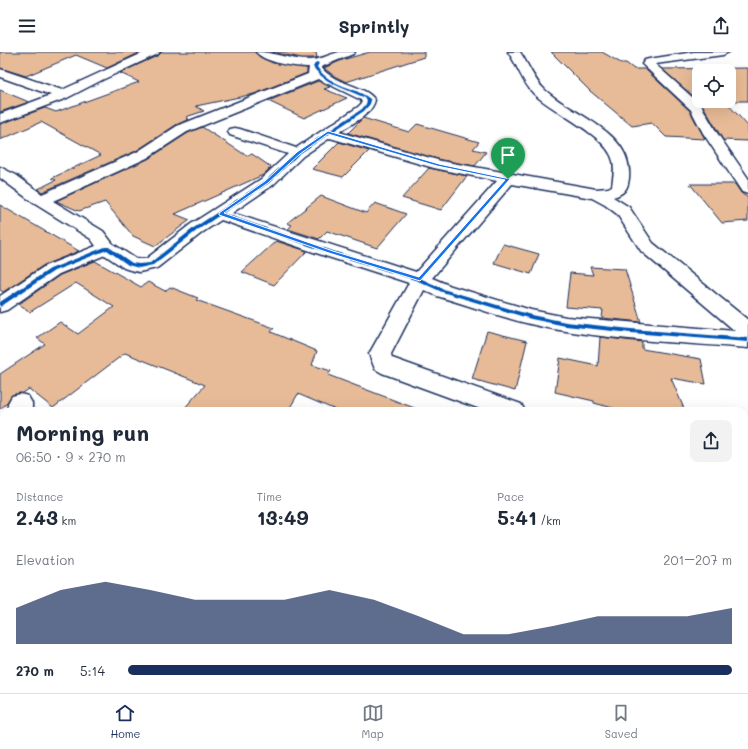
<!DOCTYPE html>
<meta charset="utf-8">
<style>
body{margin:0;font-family:Mali,sans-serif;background:#f2f2f3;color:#1f2937;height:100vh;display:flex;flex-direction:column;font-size:15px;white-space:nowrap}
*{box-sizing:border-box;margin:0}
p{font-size:13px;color:#747a83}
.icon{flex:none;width:22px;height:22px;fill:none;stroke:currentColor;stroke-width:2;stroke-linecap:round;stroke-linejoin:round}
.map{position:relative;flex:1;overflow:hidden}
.details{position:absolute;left:0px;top:355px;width:748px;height:286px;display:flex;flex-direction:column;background:#fff;border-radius:12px 12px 0 0;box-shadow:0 4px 16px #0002}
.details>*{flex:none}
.fabs{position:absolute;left:692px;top:12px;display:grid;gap:8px}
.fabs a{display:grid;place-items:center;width:44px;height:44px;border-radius:8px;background:#fff;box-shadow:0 4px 16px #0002;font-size:20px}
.pin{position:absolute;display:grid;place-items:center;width:34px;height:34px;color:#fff;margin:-41px -17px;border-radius:50% 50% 50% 0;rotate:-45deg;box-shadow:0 0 4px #0007}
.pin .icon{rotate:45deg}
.round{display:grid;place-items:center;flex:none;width:42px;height:42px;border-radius:8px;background:#f2f2f3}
.headline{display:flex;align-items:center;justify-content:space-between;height:68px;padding:0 16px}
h1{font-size:22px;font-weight:700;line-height:30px}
.stats{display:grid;grid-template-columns:repeat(3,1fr);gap:6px;height:68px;padding:4px 16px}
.stats div{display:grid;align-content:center}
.stats b{font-size:20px;font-weight:700}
.stats small{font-size:11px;font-weight:400}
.stats p{font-size:11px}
.chart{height:112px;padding:8px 16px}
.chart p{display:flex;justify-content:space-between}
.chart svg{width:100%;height:72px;margin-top:4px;fill:#1b2f5e;opacity:.7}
ul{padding:0 16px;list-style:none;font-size:13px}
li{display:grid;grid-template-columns:64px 48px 1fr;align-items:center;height:30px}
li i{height:10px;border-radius:5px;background:#1b2f5e}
header{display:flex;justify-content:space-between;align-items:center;height:52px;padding:0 16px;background:#fff;font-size:18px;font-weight:700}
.tab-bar{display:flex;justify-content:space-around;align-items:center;height:56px;border-top:1px solid #e0e1e3;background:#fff;font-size:11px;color:#747a83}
.tab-bar a{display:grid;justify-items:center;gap:2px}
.tab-bar .current{color:#1b2f5e}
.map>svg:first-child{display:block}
.building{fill:#e7bb97;stroke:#1b2f5e}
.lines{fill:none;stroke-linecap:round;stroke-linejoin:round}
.minor-casing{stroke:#1b2f5e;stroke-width:3}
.minor{fill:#fff;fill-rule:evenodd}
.cycleway-casing{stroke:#fff;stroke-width:2}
.cycleway{fill:#0057b8;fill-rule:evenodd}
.route{fill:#1a73e8;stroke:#fff;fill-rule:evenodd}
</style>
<header><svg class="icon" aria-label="menu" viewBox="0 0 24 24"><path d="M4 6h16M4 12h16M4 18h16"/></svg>Sprintly<svg class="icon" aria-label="share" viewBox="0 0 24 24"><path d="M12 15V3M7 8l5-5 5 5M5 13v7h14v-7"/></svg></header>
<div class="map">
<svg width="748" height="641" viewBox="0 0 748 641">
<rect width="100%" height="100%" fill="#fff"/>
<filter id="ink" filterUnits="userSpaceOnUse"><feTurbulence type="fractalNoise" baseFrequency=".025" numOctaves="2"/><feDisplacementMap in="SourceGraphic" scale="8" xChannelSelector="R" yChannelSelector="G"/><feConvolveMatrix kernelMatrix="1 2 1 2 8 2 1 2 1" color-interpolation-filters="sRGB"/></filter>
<g filter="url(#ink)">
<path class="building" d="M0 0H141L107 16 76 3 26 24 0 16Z
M162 0H255L260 5 273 11 307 16V21L254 42 196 54 204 59 186 65 189 67 176 73 136 99 42 140 38 137 56 128 52 126 101 103 41 70 0 88V72L45 56 56 60 139 30 120 21 159 3Z
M271 0H316L317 6H302Z
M370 0H424V5L346 30 334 24 324 16 342 8Z
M551 0H602L621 11H626L634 17H645L690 59 705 87 666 85 652 71 632 74 590 39Z
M748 16V49H729V19H699V49H727H725L748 74V89L723 88 702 52 662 17Z
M318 29 330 35 324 37 347 46 304 66 268 49Z
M0 38 29 50 0 60Z
M363 66 409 80 417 72 479 90 473 97 486 100 475 114 441 108 348 81Z
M202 75 247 104 252 102 271 115 263 123 175 162 190 168 155 194 133 184 105 150 79 159 56 149 148 107 188 81Z
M339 90 369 99 343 125 312 117Z
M429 116 467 124 441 158 402 146Z
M690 132H735L741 141 748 146V169L722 171Z
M321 144 366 161 375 151 406 162 377 196 327 179 319 187 288 177 292 173 287 171Z
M0 153 79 199 44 213 3 240 0 238Z
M276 189 307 199 274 233 242 220Z
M503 192 539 202 531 222 494 211Z
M95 209 141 235 148 230 165 239 170 235 198 246 196 248 274 276 271 280 317 299 312 313 331 319 328 323 417 357V359H338L298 342 288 359H182L205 333 125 301 53 356 29 337 23 341 12 343 6 352 0 357V322L45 292 37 286 60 270 78 282 114 255 76 231 30 260 19 252 60 223Z
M590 215 625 217 641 270 602 266 603 258 566 255 570 221 593 223Z
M487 279 527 289 515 339 472 327Z
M600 285 642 290V297L701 307 706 332 671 326 685 359H624L594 351V349L555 340 560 306 598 314Z"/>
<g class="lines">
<defs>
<path id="minor" d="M145 0H160L158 2 102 28 67 46 0 71V62L51 43 0 25V17L62 38Z
M256 0C274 0 290 8 309 8 320 8 328 3 339 0 344 0 350 0 355 0L353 2 321 15C334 33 364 32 375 48 372 63 351 72 339 80L441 109 596 137 608 136 612 134C613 126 615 117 613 109 607 83 554 61 534 42 522 30 518 14 508 0H520C529 13 533 27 545 38 573 64 633 79 629 126 628 137 624 142 613 145L629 155 653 191 748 268V296C688 291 626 289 566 279 522 273 480 257 437 244L424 238 391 302 392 306 521 352 525 359H486L382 321 375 317 369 302 409 231 325 204 221 168 203 180 157 216 139 220 130 218 124 216 105 203 59 222 7 258 0 260V244L45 214 96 194 91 187 35 152 0 126V115L16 123 42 142 137 100 177 74 308 22 309 15C296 15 265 11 256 0ZM318 27 361 48 362 51 358 55 296 96 240 77 235 76 230 77 228 80 230 83 288 102 261 127 191 172 146 207H136L113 192 103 179 53 149 147 106 187 80ZM330 86 434 116 497 129 416 220 232 161 273 133 303 104ZM512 132 592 146 605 153 617 162 641 199 735 279 566 265 531 258 451 234 432 226Z
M694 0H729L723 3 655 12 701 53 717 81 748 126V142L742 140 740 137 703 81 691 58 642 12 645 8 649 7Z
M20 342 28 344 32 351V359H8V351L12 344Z
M744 411 748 412V434L744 433Z
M263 637H303L304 641H264Z"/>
</defs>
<use href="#minor" class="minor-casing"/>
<use href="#minor" class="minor"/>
<defs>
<path id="cycleway" d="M316 10 319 11 317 15C325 28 341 33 354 38 360 41 366 43 371 48L370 52 364 59 299 102 269 131 223 161 333 199 422 227 446 238 531 263 566 270 631 277 748 286V290L631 281 566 274 531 267 442 240 418 229 329 201 220 163 199 177 153 213 139 216 128 213 107 198 54 219 0 255V250L50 217 105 195H109L132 211 139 212 150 211 195 175 265 129 297 100 362 57 366 52 367 48 365 46C347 37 325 32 313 15Z"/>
</defs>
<use href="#cycleway" class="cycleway-casing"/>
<use href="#cycleway" class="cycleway"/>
</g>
</g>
<path class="route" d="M328 79 439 112 510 127 420 229 329 201 219 163V161L265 129 297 100ZM328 82 437 114 505 128 419 225 333 199 224 161 268 131 300 102Z"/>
</svg>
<div class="fabs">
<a><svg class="icon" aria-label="locate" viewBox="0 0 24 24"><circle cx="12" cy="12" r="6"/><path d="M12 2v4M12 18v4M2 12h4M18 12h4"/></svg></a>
</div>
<div class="pin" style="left:508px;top:127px;background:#1e9e55"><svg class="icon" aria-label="arrive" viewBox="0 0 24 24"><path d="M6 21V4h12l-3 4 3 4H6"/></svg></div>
<section class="details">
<div class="headline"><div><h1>Morning run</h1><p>06:50 · 9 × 270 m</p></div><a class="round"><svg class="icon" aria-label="share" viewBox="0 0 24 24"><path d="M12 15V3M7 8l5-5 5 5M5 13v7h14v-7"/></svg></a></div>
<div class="stats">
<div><p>Distance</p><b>2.43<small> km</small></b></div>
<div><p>Time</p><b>13:49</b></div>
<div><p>Pace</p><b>5:41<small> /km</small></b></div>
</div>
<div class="chart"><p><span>Elevation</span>201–207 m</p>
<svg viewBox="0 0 160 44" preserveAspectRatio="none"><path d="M0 44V22L10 11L20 6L30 11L40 17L50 17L60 17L70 11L80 17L90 27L100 38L110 38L120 33L130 27L140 27L150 27L160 22V44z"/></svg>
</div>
<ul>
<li><b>270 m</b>5:14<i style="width:100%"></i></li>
</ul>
</section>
</div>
<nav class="tab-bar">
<a class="current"><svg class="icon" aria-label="home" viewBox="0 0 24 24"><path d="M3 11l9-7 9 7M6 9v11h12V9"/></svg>Home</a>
<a><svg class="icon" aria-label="map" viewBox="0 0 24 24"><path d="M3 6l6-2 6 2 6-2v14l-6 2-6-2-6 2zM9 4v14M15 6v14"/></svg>Map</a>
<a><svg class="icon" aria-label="saved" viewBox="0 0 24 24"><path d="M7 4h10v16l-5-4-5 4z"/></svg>Saved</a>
</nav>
